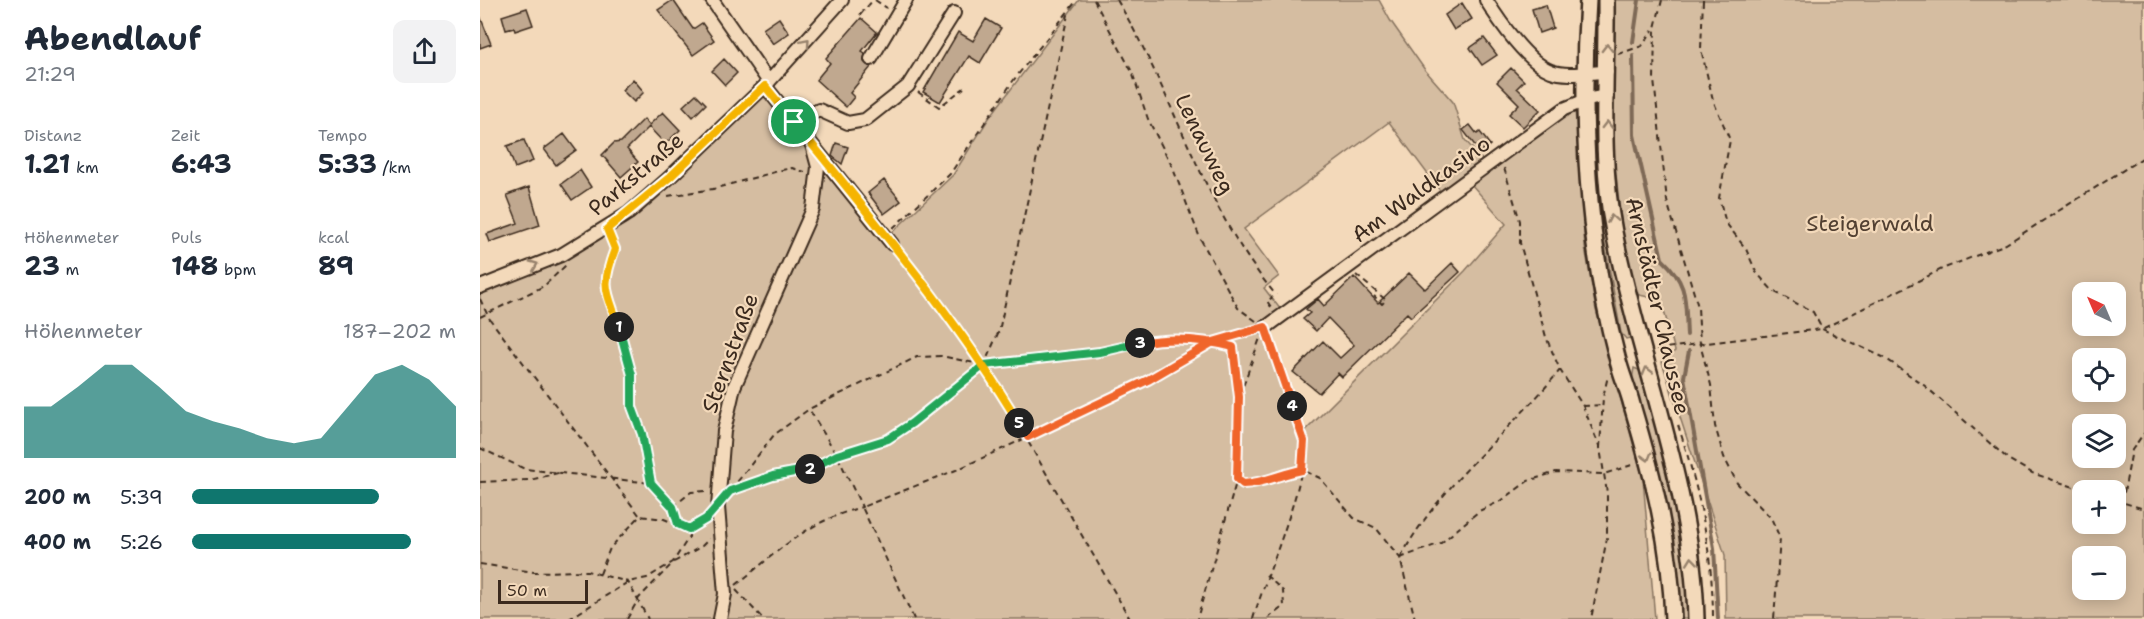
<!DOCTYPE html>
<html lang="de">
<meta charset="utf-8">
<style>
body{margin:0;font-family:"Shantell Sans",sans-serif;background:#f2f2f3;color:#1f2937;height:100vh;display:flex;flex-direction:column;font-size:22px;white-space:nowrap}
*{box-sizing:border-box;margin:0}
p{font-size:20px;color:#747a83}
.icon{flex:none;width:33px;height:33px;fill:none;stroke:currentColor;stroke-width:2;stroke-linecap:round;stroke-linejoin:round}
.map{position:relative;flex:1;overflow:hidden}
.details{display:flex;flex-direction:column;background:#fff;width:480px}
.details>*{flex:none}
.needle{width:39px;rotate:316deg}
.buttons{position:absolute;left:1592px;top:282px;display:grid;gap:12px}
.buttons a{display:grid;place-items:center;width:54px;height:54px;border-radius:12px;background:#fff;box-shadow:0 3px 15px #0003;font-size:30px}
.scale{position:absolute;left:18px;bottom:15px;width:90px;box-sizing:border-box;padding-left:6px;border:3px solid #3b2a1e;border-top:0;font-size:16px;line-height:21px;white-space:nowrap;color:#3b2a1e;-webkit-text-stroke:4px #f3d9ba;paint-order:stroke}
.pin{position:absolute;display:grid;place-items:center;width:51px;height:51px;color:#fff;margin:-26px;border:3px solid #fff;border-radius:50%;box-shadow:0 2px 6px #0007}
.km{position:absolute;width:30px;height:30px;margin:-15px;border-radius:50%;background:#222;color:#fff;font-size:16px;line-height:30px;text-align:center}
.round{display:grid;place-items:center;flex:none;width:63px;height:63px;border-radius:12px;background:#f2f2f3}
.overview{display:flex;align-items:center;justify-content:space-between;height:102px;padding:0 24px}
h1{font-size:33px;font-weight:700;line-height:45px}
.metrics{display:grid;grid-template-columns:repeat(3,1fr);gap:9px;height:102px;padding:6px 24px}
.metrics div{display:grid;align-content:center}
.metrics b{font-size:26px;font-weight:700}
.metrics small{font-size:16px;font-weight:400}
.metrics p{font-size:16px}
.chart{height:168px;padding:12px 24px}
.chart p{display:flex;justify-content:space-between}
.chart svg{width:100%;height:108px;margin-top:6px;fill:#0f766e;opacity:.7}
ul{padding:0 24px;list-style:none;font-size:20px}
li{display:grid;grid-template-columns:96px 72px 1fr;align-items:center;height:45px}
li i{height:15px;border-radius:8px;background:#0f766e}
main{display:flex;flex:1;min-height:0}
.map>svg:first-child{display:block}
.green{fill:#d5bda1;stroke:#887460;stroke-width:1.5;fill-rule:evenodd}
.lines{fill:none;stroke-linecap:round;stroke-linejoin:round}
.stream{stroke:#7e6956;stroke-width:4}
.building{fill:#c0a88f;stroke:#3b2a1e;stroke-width:1.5}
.minor-casing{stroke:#3b2a1e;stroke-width:16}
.major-casing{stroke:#3b2a1e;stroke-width:20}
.path{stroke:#3b2a1e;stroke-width:2;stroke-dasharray:6 4.5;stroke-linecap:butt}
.minor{stroke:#f3d9ba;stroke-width:12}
.major{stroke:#f3d9ba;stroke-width:15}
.oneway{stroke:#97826c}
.split-1-casing{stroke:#fff;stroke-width:12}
.split-2-casing{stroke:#fff;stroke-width:12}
.split-3-casing{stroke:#fff;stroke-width:12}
.split-4-casing{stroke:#fff;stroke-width:12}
.split-5-casing{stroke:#fff;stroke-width:12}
.split-6-casing{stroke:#fff;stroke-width:12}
.split-1{stroke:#f5b400;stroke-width:8}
.split-2{stroke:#22a559;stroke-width:8}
.split-3{stroke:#22a559;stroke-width:8}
.split-4{stroke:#f0652b;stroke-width:8}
.split-5{stroke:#f0652b;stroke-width:8}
.split-6{stroke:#f5b400;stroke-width:8}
.labels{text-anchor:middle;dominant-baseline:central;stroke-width:4.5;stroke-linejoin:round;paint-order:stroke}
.street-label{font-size:22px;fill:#3b2a1e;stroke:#f3d9ba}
.park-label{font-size:22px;fill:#524032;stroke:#f3d9ba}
</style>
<main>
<section class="details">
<div class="overview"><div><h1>Abendlauf</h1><p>21:29</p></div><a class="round"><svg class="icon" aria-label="share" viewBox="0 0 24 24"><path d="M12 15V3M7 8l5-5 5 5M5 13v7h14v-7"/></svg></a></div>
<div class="metrics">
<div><p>Distanz</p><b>1.21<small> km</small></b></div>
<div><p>Zeit</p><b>6:43</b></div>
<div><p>Tempo</p><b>5:33<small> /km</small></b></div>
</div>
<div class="metrics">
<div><p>Höhenmeter</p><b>23<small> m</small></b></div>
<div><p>Puls</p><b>148<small> bpm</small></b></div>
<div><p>kcal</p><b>89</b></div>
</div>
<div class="chart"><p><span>Höhenmeter</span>187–202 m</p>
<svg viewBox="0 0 160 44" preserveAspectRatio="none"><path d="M0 44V23L10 23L20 15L30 6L40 6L50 15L60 25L70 29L80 32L90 36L100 38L110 36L120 23L130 10L140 6L150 12L160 23V44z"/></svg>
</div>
<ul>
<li><b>200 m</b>5:39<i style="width:71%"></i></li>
<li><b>400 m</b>5:26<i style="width:83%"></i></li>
</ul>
</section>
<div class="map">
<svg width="1664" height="619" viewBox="0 0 1664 619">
<rect width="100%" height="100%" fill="#f3d9ba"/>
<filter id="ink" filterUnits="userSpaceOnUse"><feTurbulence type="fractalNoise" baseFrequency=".0167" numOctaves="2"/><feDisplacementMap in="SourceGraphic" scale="12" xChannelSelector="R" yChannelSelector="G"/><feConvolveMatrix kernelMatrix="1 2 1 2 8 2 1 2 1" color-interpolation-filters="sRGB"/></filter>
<g filter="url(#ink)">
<path class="green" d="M599 0H899L910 20 945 70 973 102 985 140 1003 161 961 192 909 122 764 229 799 276 784 288 801 310 786 321 824 432 985 271 1026 224 991 184 1095 109 1105 247 1116 310 1163 479 1175 619H0V294L90 256 147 223 286 93 404 240 473 175 509 118Z
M1133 0H1664V619H1246L1245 555 1182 362 1195 351 1181 300 1155 294 1142 230 1134 156ZM1602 292H1635V326H1602ZM1602 358H1635V392H1602ZM1602 424H1635V458H1602ZM1602 490H1635V524H1602ZM1602 556H1635V590H1602Z
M1113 107 1124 225 1150 338 1146 339 1141 333 1121 223Z
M1154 368 1159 370 1184 452 1207 564 1210 619H1200C1200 536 1174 459 1152 380Z"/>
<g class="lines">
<path class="stream" d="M1153 42 1159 0
M1153 56 1154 135 1182 259C1209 284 1205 301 1207 335
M1209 351 1204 377 1234 548 1238 619"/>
</g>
<path class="building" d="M193 0 213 29 222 23 234 40 213 55 178 10Z
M982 3 992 19 974 30 965 15Z
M1066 5 1073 28 1059 33 1052 9Z
M47 8 53 25 35 31 34 28 26 30 22 16Z
M0 16 11 44 0 48Z
M299 18 309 33 293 44 283 29Z
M381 18 397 32 382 51 385 53 384 62 391 67 370 93 374 97 366 107 336 80 350 63 346 58Z
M506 19 521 28 500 63 489 56 460 102 443 92 478 32 493 41Z
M1004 38 1017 55 1002 65 990 48Z
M244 59 257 73 245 85 232 71Z
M1031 68 1044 81 1037 88 1060 110 1043 127 1029 114 1039 104 1017 82Z
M153 79 164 92 154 102 142 90Z
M216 94 226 104 213 117 203 106Z
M183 112 200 130 185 144 169 127 147 149 158 162 141 177 122 155 134 143 141 142 164 119 169 125Z
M990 125 997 134 1000 132 1010 145 1000 152 983 130Z
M84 134 96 150 76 165 64 149Z
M44 140 53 161 35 168 27 146Z
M356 143 368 147 362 164 352 156Z
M100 170 111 187 92 200 81 184Z
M404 180 421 201 404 214 388 193Z
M49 187 60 225 10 242 7 234 38 223 27 195Z
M972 263 980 272 931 317 927 313 862 377 858 373 839 393 813 372 843 341 860 358 874 345 848 318 836 331 823 319 830 313 826 309 838 299 844 306 874 277 898 303 929 273 945 289Z"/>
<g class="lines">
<defs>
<path id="minor" d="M232 0 289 82
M1006 0C1019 21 1048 63 1071 71 1087 77 1110 72 1127 72
M391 59 426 0
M285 86 412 244
M313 122 339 110 368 123 385 120 428 86 474 13
M0 287 81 255 149 213 190 177 285 86 362 0
M785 328 1084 109 1106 100 1127 96
M240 619 245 594 238 507 244 431 254 387 333 209 338 167 332 145"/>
<path id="major" d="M1108 0C1100 117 1107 244 1137 357 1141 374 1148 389 1152 405 1173 476 1191 545 1193 619
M1126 0C1127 76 1119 157 1134 232 1159 361 1213 486 1216 619"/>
</defs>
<use href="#minor" class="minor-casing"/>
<use href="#major" class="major-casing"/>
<path class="path" d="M395 0 407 8
M614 0 652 72 668 119 692 166 720 238 758 308 776 321
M637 0C694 94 724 211 796 295
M1182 0 1175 28 1174 80 1187 201 1218 307 1220 344 1231 385 1235 426 1244 457 1257 483 1291 518 1300 538 1294 619
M1223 0 1221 49 1233 100 1250 140 1239 198 1246 223 1266 249 1276 272 1293 291 1333 312 1342 329 1405 358 1445 386 1528 459 1552 473 1603 490
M380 15 393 0
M1138 54 1162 46 1173 30
M438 92 459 107 484 88
M1024 168 1040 221V243L1066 337 1080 370 1103 406 1120 448 1127 493V538L1111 619
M188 196 233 189 302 170 312 168 325 172
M413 228 470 174 533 81 597 0
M130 237 135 249 127 271V298L136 316 152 375V407L162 434 171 483 193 507 198 524
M418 252 504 365 650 619
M876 275 906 300 902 304 894 296
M0 299 9 318 160 516
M791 307 787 301 793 297
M0 317 64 286 86 265
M1177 349 1342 329 1462 269 1526 244 1664 157
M760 395 780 338
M1103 406 1123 405
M1198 425C1219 488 1233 553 1233 619
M0 448 45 469 171 483
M1120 448 1123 397 1128 376
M757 479 763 484 783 483 806 473 822 470 840 478 874 518 896 528 920 558 935 619
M0 482 50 480 82 472
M251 490 294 435 329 409 437 357 461 356 504 365 620 352 683 338 733 342 753 347 759 397 757 479 717 619
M253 490 293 476 329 469 357 455 408 439 432 423 504 365 519 331 589 10
M1635 500 1664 509
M1642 503 1652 450 1664 433
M193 507 211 492 227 491
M921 557C959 485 1029 433 1080 370
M920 558 961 543 999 511 1021 501 1048 481 1076 472 1124 474 1155 464
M194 562 222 546 229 539
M0 564 54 572 107 571 148 582 168 619
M120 574 130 548 160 516 184 519 209 529 228 517
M786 575 803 591 804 606 787 619
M256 585C300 550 324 523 382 507L357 455 329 409
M256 590 283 619
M89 619 148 582 167 578 193 562 209 537V529
M147 619 159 598 190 566
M434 619 382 507 476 470 548 437 668 380 733 342 774 331
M773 619C786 575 828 482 824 441L789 339"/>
<use href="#minor" class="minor"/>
<use href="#major" class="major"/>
</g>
<defs><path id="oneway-chevron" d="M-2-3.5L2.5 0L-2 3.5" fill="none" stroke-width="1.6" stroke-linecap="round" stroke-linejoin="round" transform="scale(1.5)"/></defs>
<g class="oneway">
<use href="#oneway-chevron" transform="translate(326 42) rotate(-49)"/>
<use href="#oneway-chevron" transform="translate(1127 48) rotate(-91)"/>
<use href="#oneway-chevron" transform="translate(1127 125) rotate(-90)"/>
<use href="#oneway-chevron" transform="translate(1132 219) rotate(-100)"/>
<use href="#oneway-chevron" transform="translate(54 265) rotate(-22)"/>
<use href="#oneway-chevron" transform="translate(1167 371) rotate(-106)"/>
<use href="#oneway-chevron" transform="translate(1167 457) rotate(74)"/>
<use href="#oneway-chevron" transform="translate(1212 561) rotate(-96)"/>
</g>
</g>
<g class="lines" filter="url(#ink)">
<defs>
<path id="split-1" d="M139 327C127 290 120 289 135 249L127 229 190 177 285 86 314 122"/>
<path id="split-2" d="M139 327 152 375V407L162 434 171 483 193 507 198 524 209 529 226 519 250 491 293 476 330 469"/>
<path id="split-3" d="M330 469 357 455 408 439 432 423 504 365 620 352 660 343"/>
<path id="split-4" d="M660 343C691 337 722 339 753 347L759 397 757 479 763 484C785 483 801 474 822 470L824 441 812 406"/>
<path id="split-5" d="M539 423 548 437 668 380 733 342 785 327 812 406"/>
<path id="split-6" d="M314 122C392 219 475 315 539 423"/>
</defs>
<use href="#split-1" class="split-1-casing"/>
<use href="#split-2" class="split-2-casing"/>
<use href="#split-3" class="split-3-casing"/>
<use href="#split-4" class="split-4-casing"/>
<use href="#split-5" class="split-5-casing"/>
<use href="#split-6" class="split-6-casing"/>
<use href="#split-1" class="split-1"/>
<use href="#split-2" class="split-2"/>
<use href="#split-3" class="split-3"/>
<use href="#split-4" class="split-4"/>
<use href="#split-5" class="split-5"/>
<use href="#split-6" class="split-6"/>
</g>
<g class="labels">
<g class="street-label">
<text transform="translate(725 144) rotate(64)">Lenauweg</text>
<text transform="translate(156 174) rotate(-40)">Parkstraße</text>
<text transform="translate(941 189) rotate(-36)">Am Waldkasino</text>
<text transform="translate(1178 306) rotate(77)">Arnstädter Chaussee</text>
<text transform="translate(250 353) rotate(-70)">Sternstraße</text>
</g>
<g class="park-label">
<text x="1390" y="223">Steigerwald</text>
</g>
</g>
</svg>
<div class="buttons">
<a><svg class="needle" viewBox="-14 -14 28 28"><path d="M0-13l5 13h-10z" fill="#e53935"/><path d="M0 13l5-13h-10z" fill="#747a83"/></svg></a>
<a><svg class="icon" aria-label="locate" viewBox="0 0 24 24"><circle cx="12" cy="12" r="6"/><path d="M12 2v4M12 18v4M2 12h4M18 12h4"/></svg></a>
<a><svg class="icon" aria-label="layers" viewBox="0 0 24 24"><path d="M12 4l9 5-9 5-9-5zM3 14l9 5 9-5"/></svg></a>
<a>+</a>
<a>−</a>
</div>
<div class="scale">50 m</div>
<div class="pin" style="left:314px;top:122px;background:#1e9e55"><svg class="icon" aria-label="arrive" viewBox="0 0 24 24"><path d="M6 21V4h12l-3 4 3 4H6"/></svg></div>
<b class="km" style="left:139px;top:327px">1</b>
<b class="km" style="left:330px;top:469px">2</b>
<b class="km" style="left:660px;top:343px">3</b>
<b class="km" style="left:812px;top:406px">4</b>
<b class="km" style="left:539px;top:423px">5</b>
</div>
</main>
